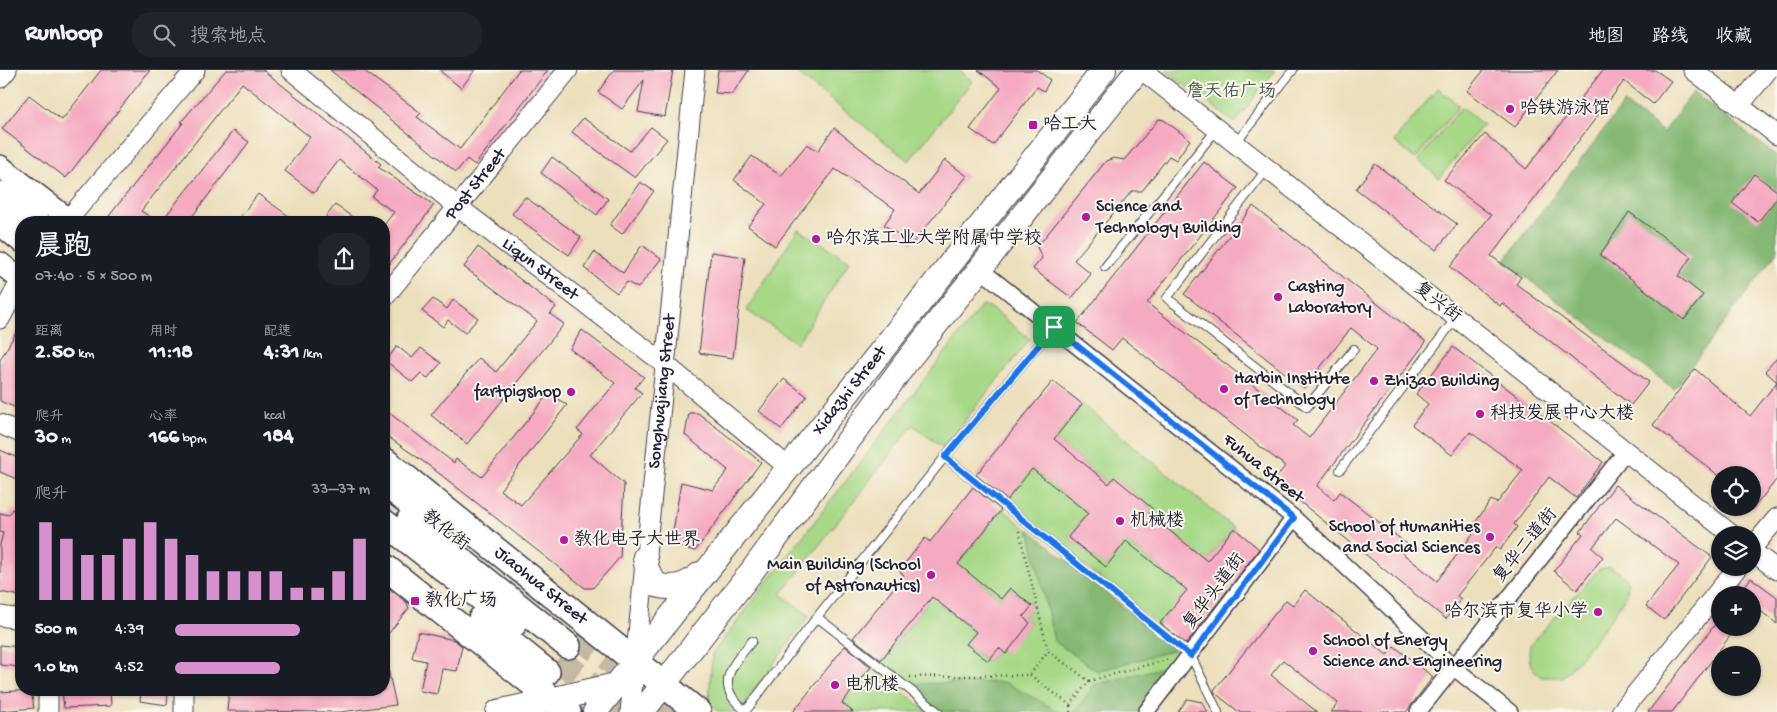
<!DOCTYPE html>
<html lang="zh">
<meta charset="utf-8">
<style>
body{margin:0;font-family:"Gochi Hand","LXGW WenKai TC",sans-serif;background:#20242c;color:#f1f3f6;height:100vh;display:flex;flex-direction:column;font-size:19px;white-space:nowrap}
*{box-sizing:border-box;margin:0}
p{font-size:16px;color:#9ea1a6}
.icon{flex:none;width:28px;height:28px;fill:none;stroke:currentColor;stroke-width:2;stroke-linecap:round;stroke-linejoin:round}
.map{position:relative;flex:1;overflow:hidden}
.drawer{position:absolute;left:15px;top:146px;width:375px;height:480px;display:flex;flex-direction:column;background:#171b24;border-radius:20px;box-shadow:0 1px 4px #0004}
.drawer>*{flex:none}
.tools{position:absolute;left:1711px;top:396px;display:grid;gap:10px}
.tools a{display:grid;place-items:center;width:50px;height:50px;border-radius:50%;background:#171b24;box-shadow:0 1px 4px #0004;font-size:25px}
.pin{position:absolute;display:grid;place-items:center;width:42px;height:42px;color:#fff;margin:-21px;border-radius:10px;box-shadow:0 2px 8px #0006}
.round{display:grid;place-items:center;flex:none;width:52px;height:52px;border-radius:20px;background:#20242c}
.overview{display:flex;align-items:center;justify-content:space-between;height:85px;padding:0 20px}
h1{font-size:28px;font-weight:800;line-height:38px}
.figures{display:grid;grid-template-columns:repeat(3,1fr);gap:8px;height:85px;padding:5px 20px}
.figures div{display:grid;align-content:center}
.figures b{font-size:21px;font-weight:800}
.figures small{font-size:14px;font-weight:400}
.figures p{font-size:14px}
.chart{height:140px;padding:10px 20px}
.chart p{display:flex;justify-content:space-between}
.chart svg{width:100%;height:90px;margin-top:5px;stroke:#d690ce;stroke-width:6}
ul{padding:0 20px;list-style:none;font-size:16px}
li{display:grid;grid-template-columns:80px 60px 1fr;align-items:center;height:38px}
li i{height:12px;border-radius:6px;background:#d690ce}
header{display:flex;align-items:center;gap:30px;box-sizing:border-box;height:70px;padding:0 25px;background:#171b24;border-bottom:1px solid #363941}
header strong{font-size:24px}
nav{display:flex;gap:28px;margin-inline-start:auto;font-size:18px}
.search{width:350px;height:45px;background:#20242c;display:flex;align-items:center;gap:12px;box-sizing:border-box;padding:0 18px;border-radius:20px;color:#9ea1a6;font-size:19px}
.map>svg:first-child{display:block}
.green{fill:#a6d886;stroke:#647d60}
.forest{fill:#84b873;stroke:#536d57}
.building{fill:#f5aac1}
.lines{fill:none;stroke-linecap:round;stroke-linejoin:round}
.trunk-tunnel{stroke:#c4b9a2;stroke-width:25;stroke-dasharray:25 12;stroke-linecap:butt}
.service-casing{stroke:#403e4e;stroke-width:10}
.minor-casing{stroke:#403e4e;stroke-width:18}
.tertiary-casing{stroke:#403e4e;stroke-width:21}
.secondary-casing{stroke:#403e4e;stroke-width:24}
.primary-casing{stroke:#403e4e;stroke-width:26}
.trunk-casing{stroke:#403e4e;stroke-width:28}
.path{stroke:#403e4e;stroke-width:2.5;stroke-dasharray:1 4;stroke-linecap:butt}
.service{stroke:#fff;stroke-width:8}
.minor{stroke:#fff;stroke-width:15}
.tertiary{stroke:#fff;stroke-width:19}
.secondary{stroke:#fff;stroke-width:21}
.primary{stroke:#fff;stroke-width:24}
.trunk{stroke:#fff;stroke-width:25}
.route-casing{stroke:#fff;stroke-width:10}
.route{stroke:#1a73e8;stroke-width:6}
.poi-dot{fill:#b5179e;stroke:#fbf7ec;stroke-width:2}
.labels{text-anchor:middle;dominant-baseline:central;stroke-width:4;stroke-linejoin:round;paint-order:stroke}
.park-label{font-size:18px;fill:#4a5952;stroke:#fbf7ec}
.poi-label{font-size:18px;fill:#22223b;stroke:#fbf7ec;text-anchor:start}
.street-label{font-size:18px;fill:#22223b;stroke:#fbf7ec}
</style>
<header>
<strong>Runloop</strong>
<div class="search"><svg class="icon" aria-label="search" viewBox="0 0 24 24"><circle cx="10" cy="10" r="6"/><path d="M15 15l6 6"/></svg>搜索地点</div>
<nav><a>地图</a><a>路线</a><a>收藏</a></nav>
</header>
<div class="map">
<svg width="1777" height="642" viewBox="0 0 1777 642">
<rect width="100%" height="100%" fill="#fbf7ec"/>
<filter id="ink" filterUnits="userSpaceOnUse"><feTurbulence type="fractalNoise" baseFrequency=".02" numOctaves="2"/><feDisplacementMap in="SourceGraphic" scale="10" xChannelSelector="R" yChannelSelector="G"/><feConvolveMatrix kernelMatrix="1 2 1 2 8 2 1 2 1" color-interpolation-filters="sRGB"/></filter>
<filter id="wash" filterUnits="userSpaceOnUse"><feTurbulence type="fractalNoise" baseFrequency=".0096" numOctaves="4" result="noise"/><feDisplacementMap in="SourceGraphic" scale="20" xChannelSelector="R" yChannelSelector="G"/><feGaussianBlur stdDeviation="1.12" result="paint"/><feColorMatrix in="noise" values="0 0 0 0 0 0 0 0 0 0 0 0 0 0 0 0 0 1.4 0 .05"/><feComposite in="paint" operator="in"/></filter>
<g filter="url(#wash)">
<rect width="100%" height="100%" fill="#ecdfbc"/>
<path class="green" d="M800 0H958L972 11 909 91 798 4Z
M1165 0H1275L1235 53Z
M1438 18 1459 36 1415 89 1394 71Z
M1462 37 1483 55 1439 108 1418 90Z
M798 159 850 191 797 273 746 240Z
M982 235 990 237 1030 269 943 378 913 355 781 524 809 546 738 642H719L709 633 712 584Z
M1082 334 1234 458 1207 491 1149 444 1153 439 1114 407 1109 414 1054 369Z
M1032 399 1088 443 1068 467 1106 497 1126 471 1187 520 1159 555 1005 432Z
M1002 439 1175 580 1180 593 1140 642H941L879 594 936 522 944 528 940 534 976 562 966 575 988 591 999 578 1005 583 1030 553 1023 547 1032 535 1010 518 1001 529 965 500H953Z
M1609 497C1618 501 1627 505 1628 515 1630 531 1580 587 1568 602L1562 607H1541C1529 596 1528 591 1530 575L1599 499Z
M871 597 928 642H853L842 633Z"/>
<path class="forest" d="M1693 22 1777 86V183L1674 319 1504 191 1624 33 1663 62Z
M1029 459 1175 580 1097 601 1054 571Z
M1180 593 1140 642H1075L1094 615Z
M1004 612 1060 642H941L904 614Z"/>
<g id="blocks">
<path class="building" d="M101 0H150L66 108 2 59 29 25 62 50Z
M226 0H263L381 94 378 97 434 135 384 201V155L394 142 372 127 377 120 339 90 314 123 285 101 310 67 242 13 141 141 158 152H118L109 146 183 53 181 52Z
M330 0H363L421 43 417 47 460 79 519 0H548L475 95 467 89 456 102Z
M439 0H475L461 18Z
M614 0H673L665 47 638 42 644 10 622 39 598 22Z
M718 0H749L732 24 715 23Z
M978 0H1037L1050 10 1044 21 1037 17 993 75 970 59 1001 18Z
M1484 0H1558L1515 57 1467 21Z
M1603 0H1655L1671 11 1653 34 1624 11 1491 186 1521 207 1516 214 1649 312 1631 335 1502 233 1500 236 1450 197 1491 145 1444 110 1485 64 1526 99Z
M583 48 630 81 651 57 667 69 635 108 572 62Z
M1159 49 1164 50 1190 70 1176 90 1169 86 1142 121H1132L1074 190 1091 204 1072 228 1033 199 1042 188 1037 177 1106 91 1114 88 1124 90Z
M834 58 919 124 945 90 967 106 912 174 884 155 895 139 835 99 775 176 748 156 766 134 734 110 752 86 781 106 807 74 818 81Z
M233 61 249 72 188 152H161Z
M552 87 608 129 597 145 541 103Z
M1204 92 1238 118 1147 233 1298 350 1293 355 1309 368 1377 279 1351 258 1304 318 1184 224 1253 136 1426 272 1317 416 1334 430 1340 422 1407 474 1401 482 1437 511 1479 456 1475 453 1491 430 1497 433 1523 400 1470 362 1452 385 1412 355 1428 334 1416 324 1453 277 1603 392 1576 428 1549 407 1514 454 1517 457 1500 480 1496 477 1457 526 1461 529 1446 549 1274 411 1285 396 1122 268 1112 280 1077 253Z
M1375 94 1457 154 1436 180 1356 119Z
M1754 104 1777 121V128L1758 152 1732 133Z
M640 112 654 121 622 164 610 155Z
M258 124 297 152H236Z
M525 127 581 167 569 185 512 144Z
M335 135 360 152H322Z
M1629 142 1691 187 1678 206 1703 225 1684 250 1600 185Z
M642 175 661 189 638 218 627 212 617 223 584 198 594 182 623 203Z
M478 177 556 237 550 244 564 254 467 374 431 345 479 288 496 302 537 251 464 197Z
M711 182 745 187 733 288 699 283Z
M433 229 447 239 453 230 478 248 465 263 448 250 443 257 422 241Z
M21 254V340L0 331V290Z
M582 260 644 307 635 318 642 323 590 385 624 414 620 487 593 518H585L431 397 384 364V339L454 393 456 389 482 407 549 323 567 335 500 420 521 435 583 364 577 360 615 313 570 279Z
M397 276 412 288 421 278 441 293 427 309 421 303 412 312 386 291Z
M1777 288V409L1752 440V405H1718L1653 355 1695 299 1750 346 1777 312 1765 301Z
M784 309 807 326 781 359 759 341Z
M1053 311 1082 334 1054 369 1109 414 1114 407 1153 439 1149 444 1207 491 1234 458 1259 479 1186 574 1160 553 1187 520 1126 471 1106 497 1068 467 1088 443 1032 399 1007 430 976 405Z
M689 343H698L761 392 695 481 671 474 681 412 713 420 728 400 685 365Z
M0 380 21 389V411L0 402Z
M1615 415 1712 487 1664 550 1646 536 1679 495 1616 448 1592 478 1603 487 1577 520 1554 501 1583 464 1580 462Z
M973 417 1001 440 958 494 1001 529 1010 518 1032 536 1023 547 1030 553 1006 584 999 578 988 591 966 574 976 562 932 527 881 590 853 568 904 505 899 501 925 468 930 472Z
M12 439 21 442V526L0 522V475L3 463 0 462V443L9 445Z
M1751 508 1777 527V554L1752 534V525H1738Z
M384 514 407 533 409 538 384 569Z
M1305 520 1387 585 1394 576 1433 607 1406 642H1331L1338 633 1283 590 1271 605 1317 642H1239L1215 623 1214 620 1286 530 1293 535Z
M1720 548V558H1736L1693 615 1672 642H1648Z
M418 562 454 570 462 576 457 601 442 599 437 624 420 621 426 591 412 588Z
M0 575 21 577V597L0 595Z
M845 576 871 597 842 633 853 642H793Z
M384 599H388L396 635 340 642 227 641 229 620H258V624L290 620H384Z
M31 620 34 638 0 641V622Z
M62 620H110L111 636 64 638Z
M141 620H168L167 635 140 631Z
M1187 629 1202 632 1208 642H1178Z"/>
</g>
</g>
<g filter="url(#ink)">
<use href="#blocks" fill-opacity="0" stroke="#403e4e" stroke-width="1"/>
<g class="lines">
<path class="trunk-tunnel" d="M577 565 676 642
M558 589 626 642"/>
<defs>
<path id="service" d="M1235 74 1293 0
M1267 99 1167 228 1307 337 1354 279
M1105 197 1217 59
M945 387 1191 586 1218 642
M1340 400 1456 248
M817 547 948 383 1054 257
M746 641C713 616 731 596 752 571
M745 642 817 547 938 642"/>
<path id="minor" d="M981 200 1294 448 1453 597 1510 642
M1146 642 1294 448
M1418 642 1626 381"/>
<g id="tertiary">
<path id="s1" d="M291 0 458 137 666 295 788 397"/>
<path d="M1142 0 1732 465"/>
<path d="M1693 0 1777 65"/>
<path d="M0 8 7 0"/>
<path d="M1739 36 1768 0"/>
<path d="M66 152 195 0"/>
<path id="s2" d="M384 228 568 0"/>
<path d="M0 249 21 210"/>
<path d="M0 354 21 363"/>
<path d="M1752 478 1777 448"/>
<path d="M1752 481 1777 500"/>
<path d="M0 546 21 549"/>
<path d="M48 620V642"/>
<path d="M184 642V620"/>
<path id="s3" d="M630 642 695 0"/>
<path d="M1621 642 1737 498"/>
</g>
<path id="secondary" d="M0 96 72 152
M0 193 21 210"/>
<g id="primary">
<path d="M645 487 647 500 656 515C673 520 687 516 700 504"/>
<path d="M498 642 616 615"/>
<path id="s4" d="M595 642 1104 0"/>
<path d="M642 642 749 505 907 291 1138 0"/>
</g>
<g id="trunk">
<path d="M0 124 36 152"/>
<path d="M0 152 21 169"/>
<path id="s5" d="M384 390 698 642"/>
<path d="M384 413 434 452"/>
<path d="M410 449 568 576"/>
<path d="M384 452 514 554"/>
<path d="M384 496 568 642"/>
<path d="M481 549 547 602"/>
</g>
</defs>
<use href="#service" class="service-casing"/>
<use href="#minor" class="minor-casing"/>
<use href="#tertiary" class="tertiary-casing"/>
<use href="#secondary" class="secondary-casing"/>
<use href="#primary" class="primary-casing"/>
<use href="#trunk" class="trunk-casing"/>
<path class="path" d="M1019 461 1048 581
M910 607 1030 605 1070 635 1089 611 1048 581 1030 605
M1089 611 1169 589
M1070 642V635"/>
<use href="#service" class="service"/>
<use href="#minor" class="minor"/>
<use href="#tertiary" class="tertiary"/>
<use href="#secondary" class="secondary"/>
<use href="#primary" class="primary"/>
<use href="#trunk" class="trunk"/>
</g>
</g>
<g class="lines" filter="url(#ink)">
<defs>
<path id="route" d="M1054 257 1294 448 1191 586 945 387Z"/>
</defs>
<use href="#route" class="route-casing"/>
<use href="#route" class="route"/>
</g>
<g class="poi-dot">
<circle cx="1510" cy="39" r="5"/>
<rect x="1028" y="50" width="10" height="10" rx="2.5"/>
<circle cx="1086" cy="147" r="5"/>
<circle cx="816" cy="169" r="5"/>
<circle cx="1278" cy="227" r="5"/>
<circle cx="1374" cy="311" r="5"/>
<circle cx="1224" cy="319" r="5"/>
<circle cx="571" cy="322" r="5"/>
<circle cx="1480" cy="344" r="5"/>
<circle cx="1120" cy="451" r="5"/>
<circle cx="1490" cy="467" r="5"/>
<circle cx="564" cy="470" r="5"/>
<circle cx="931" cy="505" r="5"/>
<rect x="410" y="526" width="10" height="10" rx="2.5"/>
<circle cx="1598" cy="542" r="5"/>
<circle cx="1313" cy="581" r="5"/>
<circle cx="835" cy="615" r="5"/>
</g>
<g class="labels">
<g class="park-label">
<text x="1231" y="22">詹天佑广场</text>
</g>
<g class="poi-label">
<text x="1520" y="39">哈铁游泳馆</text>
<text x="1043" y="55">哈工大</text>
<text x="1096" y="137">Science and<tspan x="1096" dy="21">Technology Building</tspan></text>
<text x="826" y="169">哈尔滨工业大学附属中学校</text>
<text x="1288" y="217">Casting<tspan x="1288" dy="21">Laboratory</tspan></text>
<text x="1234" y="309">Harbin Institute<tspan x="1234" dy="21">of Technology</tspan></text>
<text x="1384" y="311">Zhizao Building</text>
<text x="561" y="322" text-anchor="end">fartpigshop</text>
<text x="1490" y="344">科技发展中心大楼</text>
<text x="1130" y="451">机械楼</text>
<text x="1480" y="457" text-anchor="end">School of Humanities<tspan x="1480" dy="21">and Social Sciences</tspan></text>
<text x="574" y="470">教化电子大世界</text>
<text x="921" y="495" text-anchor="end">Main Building (School<tspan x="921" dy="21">of Astronautics)</tspan></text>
<text x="425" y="531">教化广场</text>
<text x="1588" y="542" text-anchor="end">哈尔滨市复华小学</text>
<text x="1323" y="571">School of Energy<tspan x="1323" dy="21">Science and Engineering</tspan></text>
<text x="845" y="615">电机楼</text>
</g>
<g class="street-label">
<text stroke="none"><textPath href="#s2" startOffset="146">Post Street</textPath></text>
<text stroke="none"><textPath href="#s1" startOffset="319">Liqun Street</textPath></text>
<text transform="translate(1437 233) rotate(38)">复兴街</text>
<text stroke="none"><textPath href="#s3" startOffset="322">Songhuajiang Street</textPath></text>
<text stroke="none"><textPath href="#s4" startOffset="410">Xidazhi Street</textPath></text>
<text transform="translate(1263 399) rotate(39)">Fuhua Street</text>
<text transform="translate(445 461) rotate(38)">教化街</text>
<text transform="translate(1526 476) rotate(-51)">复华二道街</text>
<text stroke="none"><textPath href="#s5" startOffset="201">Jiaohua Street</textPath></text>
<text transform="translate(1215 522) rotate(-53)">复华头道街</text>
</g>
</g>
</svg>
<div class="tools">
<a><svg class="icon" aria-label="locate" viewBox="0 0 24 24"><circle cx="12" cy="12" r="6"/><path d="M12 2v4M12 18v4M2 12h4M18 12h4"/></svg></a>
<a><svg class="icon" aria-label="layers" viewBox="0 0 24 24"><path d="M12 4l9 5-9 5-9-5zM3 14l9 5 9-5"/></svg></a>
<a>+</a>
<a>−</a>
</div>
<div class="pin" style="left:1054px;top:257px;background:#1e9e55"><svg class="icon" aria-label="arrive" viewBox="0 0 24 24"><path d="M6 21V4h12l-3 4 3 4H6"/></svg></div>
<section class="drawer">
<div class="overview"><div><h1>晨跑</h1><p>07:40 · 5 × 500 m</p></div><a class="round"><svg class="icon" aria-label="share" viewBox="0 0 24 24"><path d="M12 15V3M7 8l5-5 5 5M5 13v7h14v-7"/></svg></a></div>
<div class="figures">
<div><p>距离</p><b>2.50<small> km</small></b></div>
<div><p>用时</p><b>11:18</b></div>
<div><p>配速</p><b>4:31<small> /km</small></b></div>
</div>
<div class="figures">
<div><p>爬升</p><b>30<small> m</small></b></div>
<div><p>心率</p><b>166<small> bpm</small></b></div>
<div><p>kcal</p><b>184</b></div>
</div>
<div class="chart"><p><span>爬升</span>33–37 m</p>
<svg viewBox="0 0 160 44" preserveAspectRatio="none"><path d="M5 44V6M15 44V14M25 44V22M35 44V22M45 44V14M55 44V6M65 44V14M75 44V22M85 44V30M95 44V30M105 44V30M115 44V30M125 44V38M135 44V38M145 44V30M155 44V14"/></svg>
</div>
<ul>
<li><b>500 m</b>4:39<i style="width:64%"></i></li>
<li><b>1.0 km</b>4:52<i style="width:54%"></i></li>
</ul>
</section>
</div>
